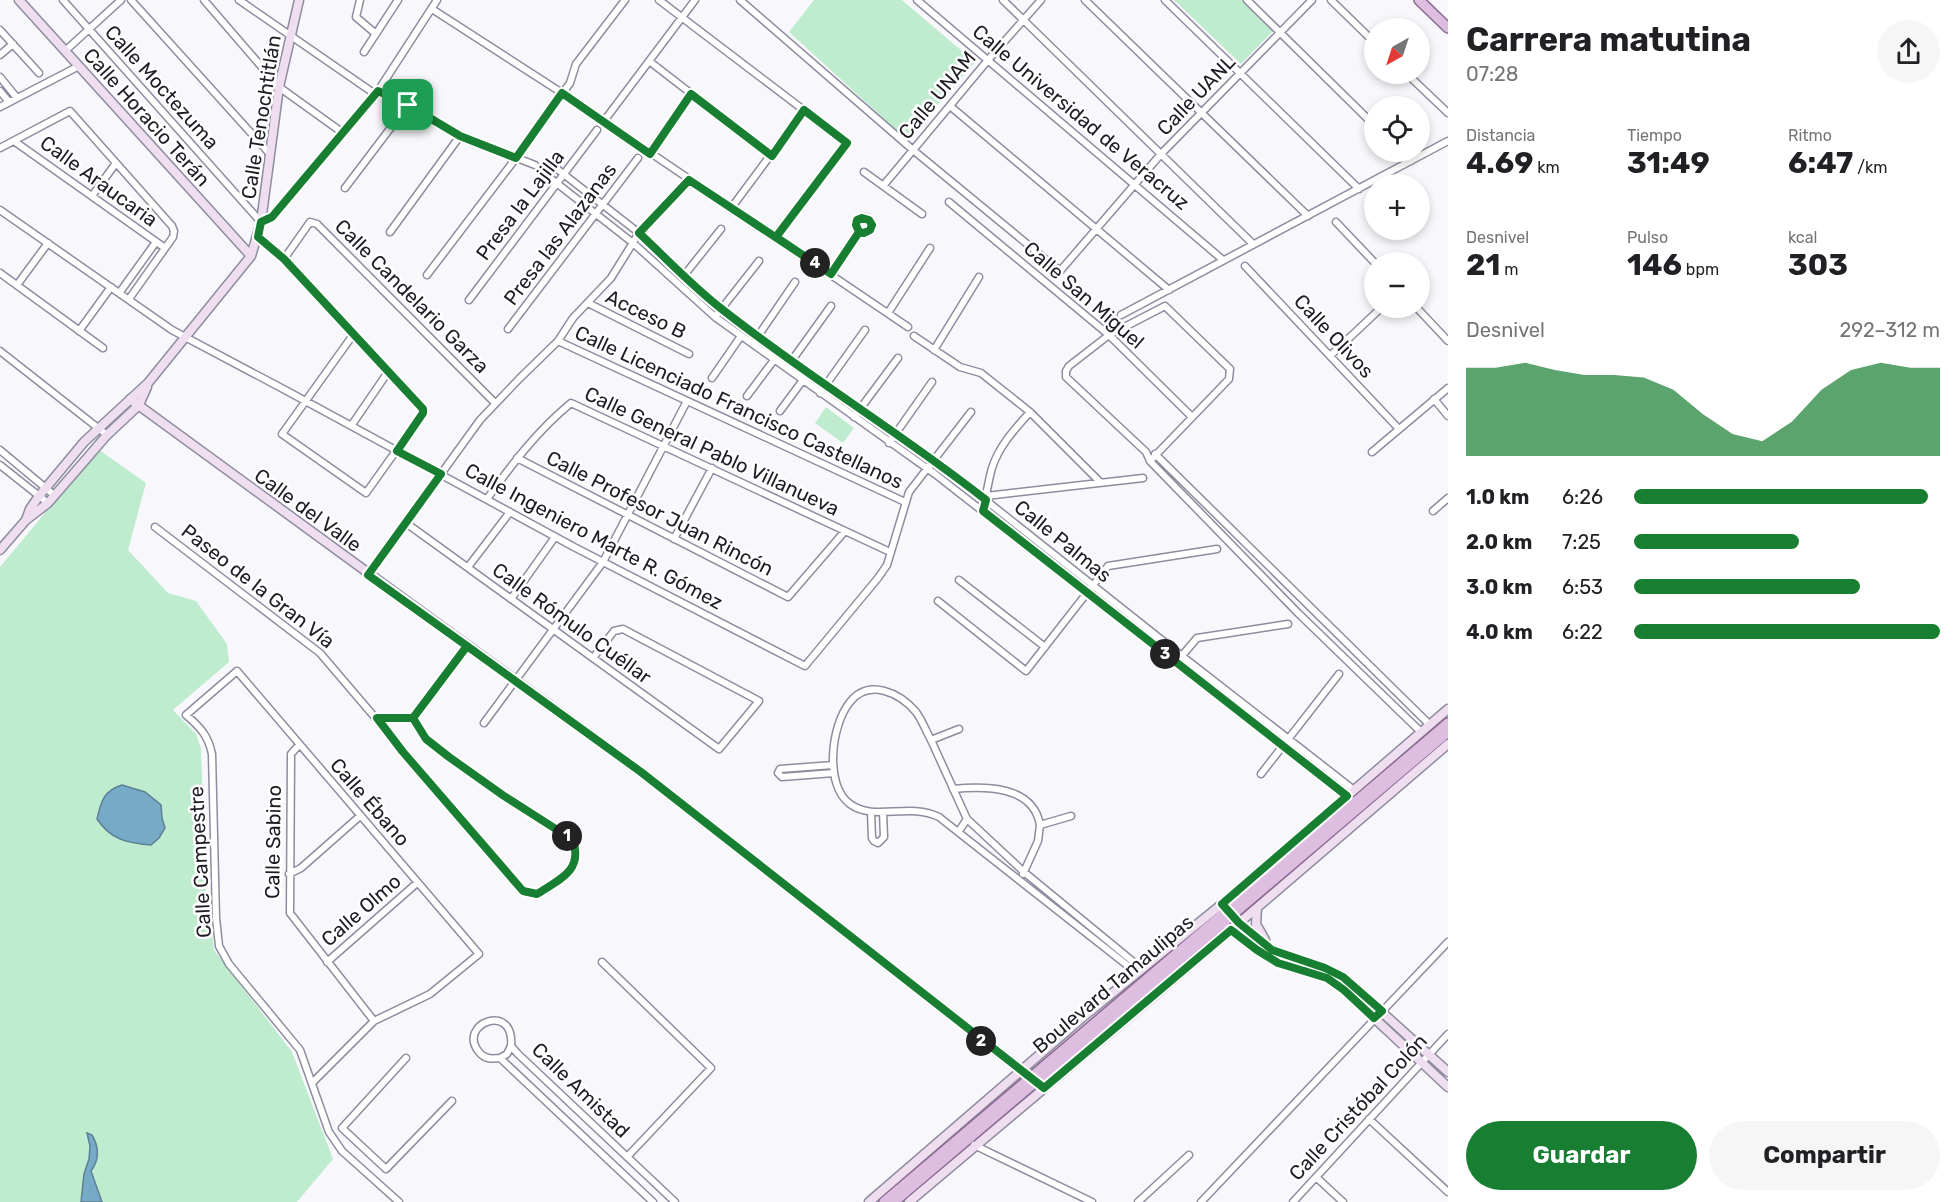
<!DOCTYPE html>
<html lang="es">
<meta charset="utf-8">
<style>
body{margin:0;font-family:Rubik,sans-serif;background:#f6f6f6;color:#202124;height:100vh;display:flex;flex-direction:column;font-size:22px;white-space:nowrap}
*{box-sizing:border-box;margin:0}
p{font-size:20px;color:#757577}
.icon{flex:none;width:33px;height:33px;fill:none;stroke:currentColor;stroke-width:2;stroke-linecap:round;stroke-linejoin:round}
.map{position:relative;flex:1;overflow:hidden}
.panel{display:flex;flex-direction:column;background:#fff;width:510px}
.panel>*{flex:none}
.needle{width:39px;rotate:219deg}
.buttons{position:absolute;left:1364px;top:18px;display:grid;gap:12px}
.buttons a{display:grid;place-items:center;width:66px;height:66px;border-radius:50%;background:#fff;box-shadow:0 3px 9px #0003;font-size:30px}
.pin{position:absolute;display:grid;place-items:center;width:51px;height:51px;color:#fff;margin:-26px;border-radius:12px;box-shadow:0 3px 9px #0006}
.km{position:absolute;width:30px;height:30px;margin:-15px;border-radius:50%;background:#222;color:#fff;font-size:16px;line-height:30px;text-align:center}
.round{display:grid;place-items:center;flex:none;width:63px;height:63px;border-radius:32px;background:#f6f6f6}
.summary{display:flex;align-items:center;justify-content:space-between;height:102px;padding:0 18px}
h1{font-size:33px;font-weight:700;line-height:45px}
.stats{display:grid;grid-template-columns:repeat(3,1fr);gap:9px;height:102px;padding:6px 18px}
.stats div{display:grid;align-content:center}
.stats b{font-size:30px;font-weight:700}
.stats small{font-size:16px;font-weight:400}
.stats p{font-size:16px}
.chart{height:168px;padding:12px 18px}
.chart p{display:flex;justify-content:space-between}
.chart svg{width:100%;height:108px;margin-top:6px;fill:#187e31;opacity:.7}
.button{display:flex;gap:12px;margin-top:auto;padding:12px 18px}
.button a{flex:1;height:69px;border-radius:36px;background:#187e31;color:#fff;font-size:24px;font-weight:700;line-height:69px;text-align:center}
.button a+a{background:#f6f6f6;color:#202124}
ul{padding:0 18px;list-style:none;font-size:20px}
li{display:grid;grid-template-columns:96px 72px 1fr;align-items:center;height:45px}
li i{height:15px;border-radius:8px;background:#187e31}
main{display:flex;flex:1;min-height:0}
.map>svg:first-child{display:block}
.green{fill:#bfeccf}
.water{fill:#77aac6;stroke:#5c8095;stroke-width:1.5}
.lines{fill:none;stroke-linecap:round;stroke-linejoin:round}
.street-casing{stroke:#8e8c9f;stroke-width:9}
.secondary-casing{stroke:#8e8c9f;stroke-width:11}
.primary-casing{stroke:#8c6991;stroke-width:12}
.street{stroke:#fff;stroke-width:6}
.secondary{stroke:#eedeef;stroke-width:8}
.primary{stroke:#ddbee0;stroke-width:9}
.route-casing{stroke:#fff;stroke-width:12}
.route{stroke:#187e31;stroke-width:8}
.labels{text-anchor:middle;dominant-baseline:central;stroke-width:5;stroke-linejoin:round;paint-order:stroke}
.street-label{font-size:20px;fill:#1e1d24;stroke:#fff}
</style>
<main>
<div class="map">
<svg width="1448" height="1202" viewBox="0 0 1448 1202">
<rect width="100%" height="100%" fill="#f8f8fc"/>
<path class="green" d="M814 0H902L975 62 907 140 789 32Z
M1174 0H1242L1273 31 1241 64Z
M826 407 854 428 843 443 815 423Z
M98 449 146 483 128 550 168 593 196 601 227 644 229 662 173 710 196 734 201 748 206 891 214 950 292 1052 333 1159 297 1202H0V567Z"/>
<path class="water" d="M122 785 145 792 161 805 162 818 165 828 159 838 151 845C127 843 111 840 97 819 101 802 103 791 122 785Z
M87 1133 92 1135C99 1147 100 1159 91 1171L102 1202H81L84 1174 89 1159 90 1146Z"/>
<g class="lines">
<defs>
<path id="street" d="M63 0 261 222 272 217 378 91 437 0
M131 0 269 153
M204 0 279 87 343 133
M239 0 375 94
M360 0 356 17 376 34
M659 0 847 143 776 237
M740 0 913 150 1060 271 1161 154 1312 0
M917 0 1223 260
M1003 0 1253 244
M1085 0 1308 216
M1165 0 1359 189
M1247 0 1374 125
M1331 0 1374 42
M432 9 562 93 908 327
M0 30 39 73
M65 51 121 0
M364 52 398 0
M0 55 13 44
M649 61 772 156
M1407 74 1448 113
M0 77 17 98
M0 91 9 102
M378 91 408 105 460 136 535 165
M950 106 1169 290
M0 107 79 66
M604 121 695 0
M14 141 165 248
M0 148 70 111 172 226 174 231 173 237 129 299
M1401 152 1411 161
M650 154 691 94
M552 165 639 233 721 309 776 350 940 464 1182 656 1354 790
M864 172 922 214
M545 174 633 243 715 317 935 474 1347 796
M883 186 988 60 1041 0
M345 188 408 105
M92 196 116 163
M949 202 1109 335 1192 417
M732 207 804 110
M0 210 172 330 287 391 574 547 805 666 878 578 887 565 909 492 971 412
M856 225a8 8 0 1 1 16 0a8 8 0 1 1-16 0Z
M1336 222 1374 262
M390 232 460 136
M258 237 284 259 423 409V413L366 493 282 434 353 335
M284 259 310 222 317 224 495 403
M1245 266 1399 429
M0 273 103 348
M831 274 859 232
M427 275 516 158 570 83 576 64 625 0
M682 278 721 229
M17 285 48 243
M120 292 156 242
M469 300 597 130
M588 303 689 354
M1417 308 1448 341
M888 313 930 248
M1121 315 1448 141
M715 317 759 261
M508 329 638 158
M79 331 111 287
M914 336 960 367 981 373 1030 412 1100 482
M756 339 795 282
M558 341 905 502
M934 350 979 277
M0 351 107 435
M1330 356 1381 308
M790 363 831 306
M712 378 741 336
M820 393 865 330
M747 396 774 360
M1434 399 1448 416
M780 411 803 380
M854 417 898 358
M351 426 388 372
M889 443 932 382
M0 450 54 495
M1372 452 1448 388
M1155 454 1430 725
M517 458 788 597 845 531
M1150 461 1229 379 1230 369 1165 306 1109 335 1069 366 1066 371V377L1146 452 1150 461 1298 613 1421 732
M0 465 48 503
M986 496 1143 478
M487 499C512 464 538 430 571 403L890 552
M983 511C986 497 988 482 992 468 999 446 1014 430 1030 412
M1433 511 1448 498
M406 523 719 749 759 701 623 629 614 631 593 658
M155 527 320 653 523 891 537 894C560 879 583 871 573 840L505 796 449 757 426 739 413 718
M674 539 712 468
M468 567 510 512
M368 575 480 420 519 379 558 341 573 318 611 278 639 233 689 180
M959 580 1045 647
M511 599 555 537
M938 601 1026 671 1108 566 1217 549
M1180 658 1197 638 1288 624
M377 718H413L467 646
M484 723 603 562 687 401
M959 729 931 740 967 819 959 831
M931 740C926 731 922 720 916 712 900 693 869 678 850 702 831 725 824 785 850 804 875 822 908 802 939 817L1137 973
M299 745 291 754 290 913 374 1021
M833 765 780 769 778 773 782 777 834 773
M1261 774 1339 674
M953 789C984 786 1033 785 1040 825
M871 812 872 838 874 841 878 843 884 837 883 812
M967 819 1024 872 1142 969
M289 874 301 868 360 816
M1023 874 1038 841 1040 825 1071 816
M327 962 417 883
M602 962 711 1068 627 1157
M406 1058 342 1128 386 1169 452 1101
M500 1058 507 1054 511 1046
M312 1083 374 1021 430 994 479 954 237 671 186 715C200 727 208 735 212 754L216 918 219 946 229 964 300 1050 329 1132 342 1151 399 1202
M1369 1119 1448 1192
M974 1145 1092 1202
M1316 1177 1343 1202
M653 1202 500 1058C491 1059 484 1059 479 1052 456 1024 515 1001 511 1046L518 1054 675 1202
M1138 1202 1189 1155
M1201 1202 1448 942
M1293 1202 1448 1034"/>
<path id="secondary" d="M19 0 251 256
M130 399 641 772 1044 1088
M26 520 30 509 39 496 84 442 148 383 251 256 261 222 279 87 299 0
M0 550 26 520 48 503 107 435 139 405 147 387
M1257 908 1256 924 1265 940
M1237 921 1272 950 1325 968 1343 977 1448 1072
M1228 928 1257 950 1278 963 1314 973 1327 978 1344 990 1448 1087
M869 1202 1083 1017 1222 904 1448 709
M909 1202 1155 995 1448 744"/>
<path id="primary" d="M1419 0 1448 28
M884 1202 1448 723
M894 1202 1448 732"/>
</defs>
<use href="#street" class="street-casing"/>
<use href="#secondary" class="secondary-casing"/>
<use href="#primary" class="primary-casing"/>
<use href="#street" class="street"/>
<use href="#secondary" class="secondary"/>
<use href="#primary" class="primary"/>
</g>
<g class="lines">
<defs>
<path id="route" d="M408 105 378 91 272 217 261 222 258 237 284 259 423 409V413L397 451 441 474 368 575 467 646 413 718 426 739 449 757 504 796 573 840C583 871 560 879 537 894L523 891 403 752 377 718H413L467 646 641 772 1044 1088 1231 930 1257 950 1278 963 1327 978 1344 990 1374 1018 1382 1011 1343 977 1325 968 1272 950 1239 923 1222 904 1347 796 983 511 986 500C901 433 808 377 723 310 693 287 667 259 639 233L689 180 831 274 859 232 864 233 870 230 872 225 869 220 862 218 857 220 856 225 859 232 831 274 776 237 847 143 804 110 772 156 691 94 650 154 562 93 516 158 460 136 408 105"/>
</defs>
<use href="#route" class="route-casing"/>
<use href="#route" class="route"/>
</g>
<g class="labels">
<g class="street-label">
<text transform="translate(162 87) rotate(48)">Calle Moctezuma</text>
<text transform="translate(937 95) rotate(-50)">Calle UNAM</text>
<text transform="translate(1196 95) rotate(-46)">Calle UANL</text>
<text transform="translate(147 117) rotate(48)">Calle Horacio Terán</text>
<text transform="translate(261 117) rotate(-81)">Calle Tenochtitlán</text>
<text transform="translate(1081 117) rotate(40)">Calle Universidad de Veracruz</text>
<text transform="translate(99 181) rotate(36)">Calle Araucaria</text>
<text transform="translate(520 205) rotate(-53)">Presa la Lajilla</text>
<text transform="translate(560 234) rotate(-53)">Presa las Alazanas</text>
<text transform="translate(1084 295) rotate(41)">Calle San Miguel</text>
<text transform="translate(412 296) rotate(45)">Calle Candelario Garza</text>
<text transform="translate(646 314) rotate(26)">Acceso B</text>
<text transform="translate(1334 336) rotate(47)">Calle Olivos</text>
<text transform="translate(739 407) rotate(25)">Calle Licenciado Francisco Castellanos</text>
<text transform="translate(712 451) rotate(25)">Calle General Pablo Villanueva</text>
<text transform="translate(308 510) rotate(36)">Calle del Valle</text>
<text transform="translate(660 513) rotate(27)">Calle Profesor Juan Rincón</text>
<text transform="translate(594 536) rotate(28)">Calle Ingeniero Marte R. Gómez</text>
<text transform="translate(1063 541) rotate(39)">Calle Palmas</text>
<text transform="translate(258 586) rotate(38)">Paseo de la Gran Vía</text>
<text transform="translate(572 623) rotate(36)">Calle Rómulo Cuéllar</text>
<text transform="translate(370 802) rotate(49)">Calle Ébano</text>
<text transform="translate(273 842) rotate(-89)">Calle Sabino</text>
<text transform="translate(200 862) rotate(-93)">Calle Campestre</text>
<text transform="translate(361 910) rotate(-41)">Calle Olmo</text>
<text transform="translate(1113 984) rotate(-40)">Boulevard Tamaulipas</text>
<text transform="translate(581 1090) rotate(44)">Calle Amistad</text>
<text transform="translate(1358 1107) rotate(-47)">Calle Cristóbal Colón</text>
</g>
</g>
</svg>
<div class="buttons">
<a><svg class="needle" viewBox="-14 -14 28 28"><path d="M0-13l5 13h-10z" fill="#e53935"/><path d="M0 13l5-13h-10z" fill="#757577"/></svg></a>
<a><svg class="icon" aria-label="locate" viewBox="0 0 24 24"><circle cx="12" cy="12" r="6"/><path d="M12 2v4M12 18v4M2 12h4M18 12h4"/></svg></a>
<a>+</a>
<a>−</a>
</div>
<div class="pin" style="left:408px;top:105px;background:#1e9e55"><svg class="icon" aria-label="arrive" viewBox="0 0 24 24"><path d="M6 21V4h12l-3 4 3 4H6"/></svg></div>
<b class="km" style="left:567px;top:836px">1</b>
<b class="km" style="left:981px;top:1041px">2</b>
<b class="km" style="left:1165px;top:654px">3</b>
<b class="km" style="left:815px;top:263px">4</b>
</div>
<section class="panel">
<div class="summary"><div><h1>Carrera matutina</h1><p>07:28</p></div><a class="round"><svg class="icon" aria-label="share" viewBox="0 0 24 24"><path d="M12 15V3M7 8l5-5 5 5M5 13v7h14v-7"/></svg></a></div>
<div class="stats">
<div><p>Distancia</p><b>4.69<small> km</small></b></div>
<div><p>Tiempo</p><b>31:49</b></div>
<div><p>Ritmo</p><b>6:47<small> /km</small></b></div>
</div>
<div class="stats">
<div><p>Desnivel</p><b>21<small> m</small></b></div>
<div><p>Pulso</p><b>146<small> bpm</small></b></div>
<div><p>kcal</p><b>303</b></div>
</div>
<div class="chart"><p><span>Desnivel</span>292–312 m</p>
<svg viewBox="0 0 160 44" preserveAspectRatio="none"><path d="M0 44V8L10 8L20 6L30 9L40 11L50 11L60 12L70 17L80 27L90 35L100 38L110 30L120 17L130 9L140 6L150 8L160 8V44z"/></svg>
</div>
<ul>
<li><b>1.0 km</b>6:26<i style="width:96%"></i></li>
<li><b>2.0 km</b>7:25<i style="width:54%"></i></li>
<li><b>3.0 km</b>6:53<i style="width:74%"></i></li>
<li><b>4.0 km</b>6:22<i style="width:100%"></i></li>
</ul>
<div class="button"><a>Guardar</a><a>Compartir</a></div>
</section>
</main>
